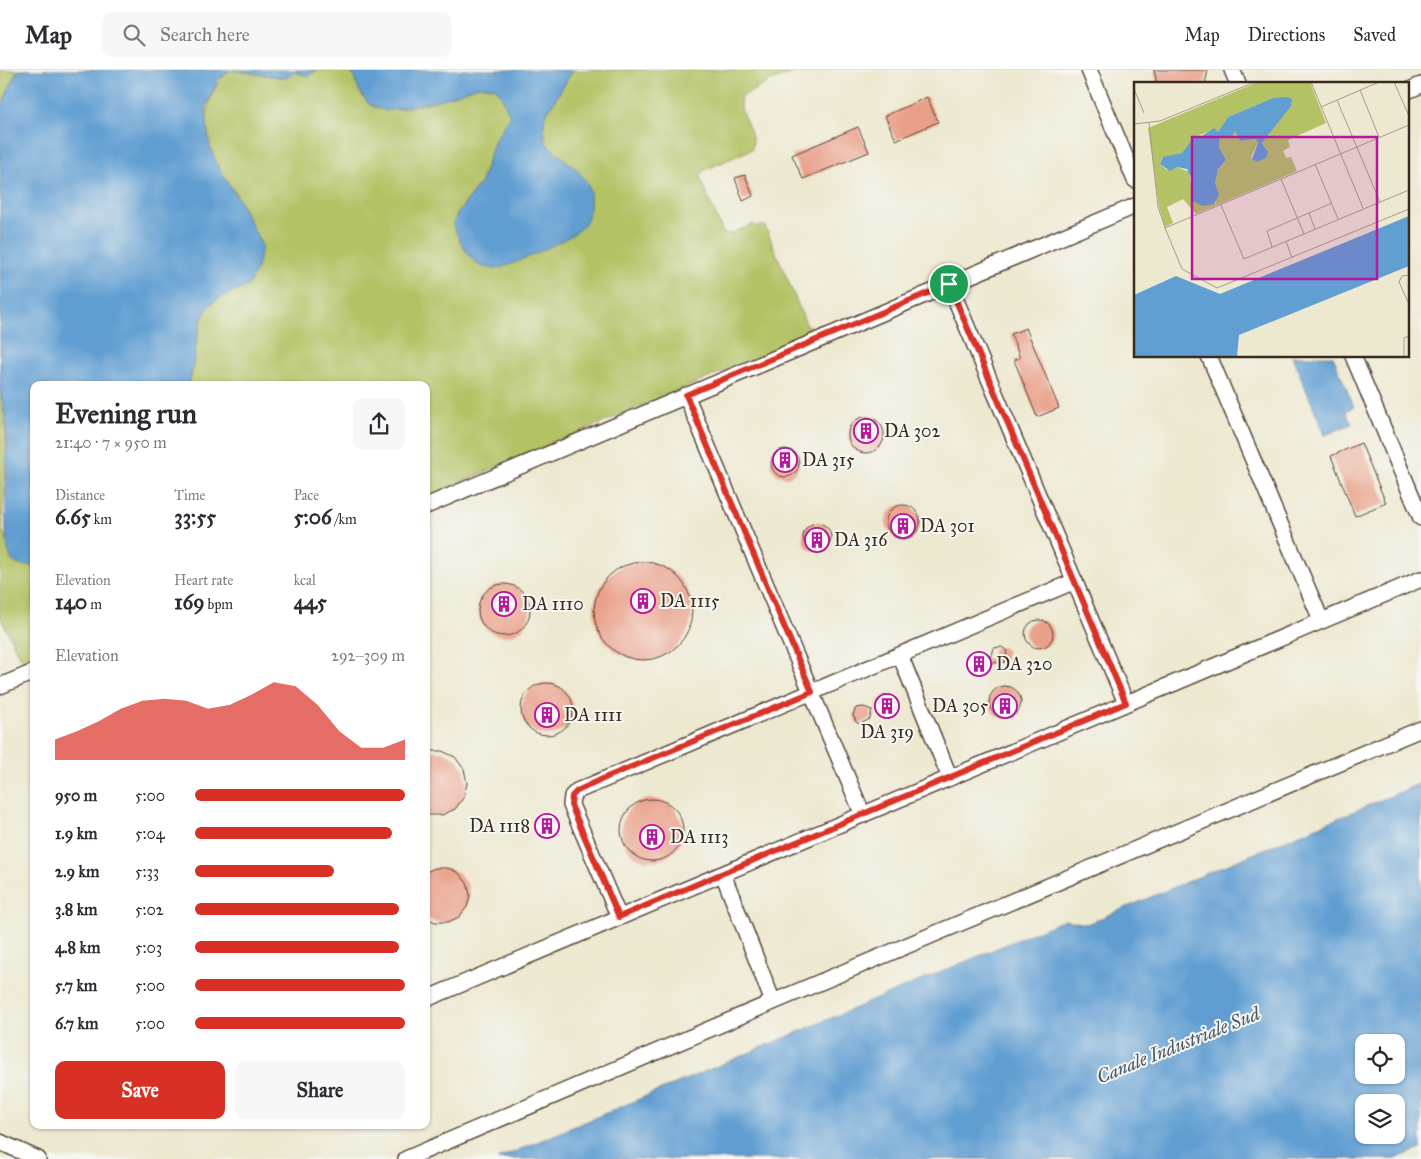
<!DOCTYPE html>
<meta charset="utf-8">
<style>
body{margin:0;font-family:"IM FELL Great Primer",serif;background:#f7f7f7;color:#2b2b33;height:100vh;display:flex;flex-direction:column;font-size:19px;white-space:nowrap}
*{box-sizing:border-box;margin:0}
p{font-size:16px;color:#7c7c81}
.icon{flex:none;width:28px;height:28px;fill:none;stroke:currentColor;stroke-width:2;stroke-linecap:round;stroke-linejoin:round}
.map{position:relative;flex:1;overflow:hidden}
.sheet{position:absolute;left:30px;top:311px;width:400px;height:748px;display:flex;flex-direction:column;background:#fff;border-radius:10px;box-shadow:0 1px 4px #0004}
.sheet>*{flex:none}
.controls{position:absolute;left:1355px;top:964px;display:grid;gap:10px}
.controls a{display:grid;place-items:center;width:50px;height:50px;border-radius:10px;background:#fff;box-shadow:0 1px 4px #0004;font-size:25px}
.pin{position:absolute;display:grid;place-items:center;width:42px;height:42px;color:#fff;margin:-21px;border:2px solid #fff;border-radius:50%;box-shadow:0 1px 5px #0007}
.round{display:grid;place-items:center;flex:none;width:52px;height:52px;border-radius:10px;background:#f7f7f7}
.summary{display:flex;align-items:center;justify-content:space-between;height:85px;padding:0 25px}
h1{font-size:28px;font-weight:700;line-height:38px}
.figures{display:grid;grid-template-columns:repeat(3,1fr);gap:8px;height:85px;padding:5px 25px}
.figures div{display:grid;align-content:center}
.figures b{font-size:21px;font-weight:700}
.figures small{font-size:14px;font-weight:400}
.figures p{font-size:14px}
.chart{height:140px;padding:10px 25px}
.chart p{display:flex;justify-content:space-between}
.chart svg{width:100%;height:90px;margin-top:5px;fill:#d93025;opacity:.7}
.primary-button{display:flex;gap:10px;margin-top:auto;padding:10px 25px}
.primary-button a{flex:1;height:58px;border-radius:10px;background:#d93025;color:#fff;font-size:20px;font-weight:700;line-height:58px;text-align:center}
.primary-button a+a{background:#f7f7f7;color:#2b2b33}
ul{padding:0 25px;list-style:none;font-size:16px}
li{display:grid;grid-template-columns:80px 60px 1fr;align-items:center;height:38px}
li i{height:12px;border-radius:6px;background:#d93025}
header{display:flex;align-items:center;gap:30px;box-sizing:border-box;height:70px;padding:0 25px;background:#fff;border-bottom:1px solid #e1e1e2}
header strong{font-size:24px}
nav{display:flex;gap:28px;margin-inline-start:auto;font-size:18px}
.search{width:350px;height:45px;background:#f7f7f7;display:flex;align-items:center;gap:12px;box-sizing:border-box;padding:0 18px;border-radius:10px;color:#7c7c81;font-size:19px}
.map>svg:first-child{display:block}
.green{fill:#b3c265;stroke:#777642}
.water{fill:#619ed2;stroke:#4e6478;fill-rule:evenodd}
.building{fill:#ea9f88}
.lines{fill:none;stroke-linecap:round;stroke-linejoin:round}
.minor-casing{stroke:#564639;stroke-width:18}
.minor{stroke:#fff;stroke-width:15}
.route-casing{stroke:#fff;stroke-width:10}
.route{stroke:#d93025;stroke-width:6}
.labels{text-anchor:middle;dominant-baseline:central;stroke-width:4;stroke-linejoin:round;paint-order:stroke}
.poi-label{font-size:18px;fill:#3b2a1e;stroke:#f6f6f2;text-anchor:start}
.water-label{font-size:19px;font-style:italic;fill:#4a5866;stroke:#f6f6f2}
.inset-road{fill:none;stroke:#a69c89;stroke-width:1}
.view{fill:#b5179e;fill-opacity:0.15;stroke:#b5179e;stroke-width:2.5}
.inset-edge{fill:none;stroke:#3b2a1e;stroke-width:2.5}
</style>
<header>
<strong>Map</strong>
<div class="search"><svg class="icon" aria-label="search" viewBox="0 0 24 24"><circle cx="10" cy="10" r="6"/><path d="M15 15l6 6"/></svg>Search here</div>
<nav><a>Map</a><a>Directions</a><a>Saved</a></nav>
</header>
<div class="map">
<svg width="1421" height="1089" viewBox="0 0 1421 1089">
<rect width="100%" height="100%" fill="#f6f6f2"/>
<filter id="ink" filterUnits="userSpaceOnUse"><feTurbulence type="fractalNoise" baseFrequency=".02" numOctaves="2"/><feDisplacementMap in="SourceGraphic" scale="10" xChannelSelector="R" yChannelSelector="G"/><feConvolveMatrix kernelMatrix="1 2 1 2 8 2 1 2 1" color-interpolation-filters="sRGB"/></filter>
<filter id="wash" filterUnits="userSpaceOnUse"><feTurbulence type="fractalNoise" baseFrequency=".0096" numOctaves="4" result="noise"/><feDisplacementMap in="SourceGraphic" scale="20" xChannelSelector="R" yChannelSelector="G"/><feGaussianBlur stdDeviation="1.12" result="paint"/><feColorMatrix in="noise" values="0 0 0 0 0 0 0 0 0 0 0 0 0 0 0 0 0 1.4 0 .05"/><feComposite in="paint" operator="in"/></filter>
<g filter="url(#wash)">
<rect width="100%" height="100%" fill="#ede8d0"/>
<path class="green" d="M0 0H26L16 2 0 40Z
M230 0 285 8 295 2 308 6 317 0H351C356 12 359 25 369 34 389 52 453 24 476 17 482 15 489 17 495 17L501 25 510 46 495 70 481 112 457 144 553 174 570 166 584 155 590 136 578 99 561 89 545 72 544 48 573 0H801L771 11 741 27C737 45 757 61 752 79L703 101 700 107 723 163 730 164 754 154 756 156H765L807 256H810V262L805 267 426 427V315H188C199 289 191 245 219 228 228 223 239 220 248 216L262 176C254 161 247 146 240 131 235 121 227 112 221 102 202 68 199 27 230 0Z
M0 322C11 360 3 421 2 461L30 495H34V594L23 590 17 582 0 546Z"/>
<path class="water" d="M26 0H230L218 10 206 37 207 52 210 77 220 100 239 130 262 176 257 198 248 216C239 220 228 223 219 228 191 245 199 289 188 315H34V495C27 495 17 497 12 490 10 488 9 482 8 479 0 429 15 373 0 322V40L16 2Z
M232 0H317L308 6 295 2 285 8Z
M351 0H573L544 48 545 72C558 86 583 100 589 118 592 128 590 147 584 155 577 166 517 193 503 197 498 199 486 198 481 196 467 188 459 169 453 155L457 144 481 112 495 70 510 46 501 25 495 17 478 16 443 29 386 41 370 35 360 22Z
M1292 286H1333L1354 337 1346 341 1352 354 1325 365Z
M1421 713V1079L1394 1089H497L1064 850 1087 854ZM1396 972V1005H1364V972ZM1396 1032V1065H1364V1032Z"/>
<g id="blocks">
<path class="building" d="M1154 0H1208L1205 14H1157Z
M927 27 938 52 896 70 885 46Z
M858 57 869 82 803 109 792 85Z
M745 105 753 126 743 131 735 108Z
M1026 258 1059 338 1037 347 1014 290 1020 288 1011 264Z
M848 365a18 18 0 1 1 36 0a18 18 0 1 1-36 0Z
M1361 373 1386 433 1355 446 1331 386Z
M771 393a14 14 0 1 1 28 0a14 14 0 1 1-28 0Z
M886 452a17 17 0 1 1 34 0a17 17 0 1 1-34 0Z
M803 467a14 14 0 1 1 28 0a14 14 0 1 1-28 0Z
M594 541a49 49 0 1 1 98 0a49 49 0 1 1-98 0Z
M478 540a26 26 0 1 1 52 0a26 26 0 1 1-52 0Z
M1025 564a14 14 0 1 1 28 0a14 14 0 1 1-28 0Z
M1002 577 1007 581 1005 592 990 593 981 603 975 601 972 596 975 590 991 588 994 578Z
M521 639a26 26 0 1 1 52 0a26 26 0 1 1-52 0Z
M989 632a16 16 0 1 1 32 0a16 16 0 1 1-32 0Z
M885 625 893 627 896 634 893 641 889 642 877 639 879 630Z
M864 637 872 640 870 649 860 654 856 652 853 645 856 638Z
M426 681H442L455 687 464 699 467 713 464 727 455 739 442 745H426Z
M621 760a31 31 0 1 1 62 0a31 31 0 1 1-62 0Z
M435 798H448L459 803 467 813 470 825 467 837 459 847 448 852H435L426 848V802Z"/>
</g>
</g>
<g filter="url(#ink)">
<use href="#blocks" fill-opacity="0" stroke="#564639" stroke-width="1"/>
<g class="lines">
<defs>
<path id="minor" d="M1089 0 1135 110
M1232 0 1238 14
M1407 21 1421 15
M949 214 1126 633
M1209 286 1321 550
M1353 286 1421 448
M686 325 863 745
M426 436 1135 136
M900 585 950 708
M0 616 34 602
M723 804 773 932
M619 847 571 735 572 726 577 721 1075 511
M426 929 1421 509
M0 1072 38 1089
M406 1089 773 932 1421 659"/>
</defs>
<use href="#minor" class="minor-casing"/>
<use href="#minor" class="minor"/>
</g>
</g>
<g class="lines" filter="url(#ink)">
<defs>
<path id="route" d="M949 214 1126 633 619 847 571 735 572 726 577 721 607 707 812 622 686 325Z"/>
</defs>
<use href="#route" class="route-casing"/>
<use href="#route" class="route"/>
</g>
<defs>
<symbol id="building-ring" viewBox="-11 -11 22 22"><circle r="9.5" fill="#f6f6f2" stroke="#b5179e" stroke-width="1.5"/><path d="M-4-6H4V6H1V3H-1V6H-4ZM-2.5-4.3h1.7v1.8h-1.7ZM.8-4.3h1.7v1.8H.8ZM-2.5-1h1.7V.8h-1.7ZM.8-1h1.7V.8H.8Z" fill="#b5179e"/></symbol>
</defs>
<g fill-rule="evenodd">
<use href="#building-ring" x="852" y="347" width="28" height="28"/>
<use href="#building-ring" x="771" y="376" width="28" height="28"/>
<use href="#building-ring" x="889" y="442" width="28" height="28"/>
<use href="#building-ring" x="803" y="456" width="28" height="28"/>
<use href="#building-ring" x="629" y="517" width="28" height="28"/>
<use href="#building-ring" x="490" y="520" width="28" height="28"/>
<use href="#building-ring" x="965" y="580" width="28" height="28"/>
<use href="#building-ring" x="873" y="622" width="28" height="28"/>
<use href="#building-ring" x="991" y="622" width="28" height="28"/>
<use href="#building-ring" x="533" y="631" width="28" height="28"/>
<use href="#building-ring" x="533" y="742" width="28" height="28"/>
<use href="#building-ring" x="638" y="753" width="28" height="28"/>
</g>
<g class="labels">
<g class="poi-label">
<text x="884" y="361">DA 302</text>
<text x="802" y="390">DA 315</text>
<text x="920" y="456">DA 301</text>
<text x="834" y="470">DA 316</text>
<text x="660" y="531">DA 1115</text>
<text x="522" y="534">DA 1110</text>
<text x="996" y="594">DA 320</text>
<text x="988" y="636" text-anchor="end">DA 305</text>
<text x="564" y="645">DA 1111</text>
<text x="887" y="662" text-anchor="middle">DA 319</text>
<text x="530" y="756" text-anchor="end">DA 1118</text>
<text x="670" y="767">DA 1113</text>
</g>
<g class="water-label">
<text transform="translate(1178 975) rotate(-22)">Canale Industriale Sud</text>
</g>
</g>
<g transform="translate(1134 12)">
<rect width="275" height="275" fill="#ede8d0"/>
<path d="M124 0H176L192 41 154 58 156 65 149 69 152 76 157 75 163 89 62 132 49 117 33 125 39 141 31 145 25 125 14 46ZM139 16 158 21 128 61 133 68 132 76 123 80 117 75 124 61 122 57 106 59 101 48 98 55 86 56 85 65 92 78 84 87 81 97 82 121 66 122 60 119 55 90 43 85 33 88 26 82 28 76 48 71 64 54 80 47 84 50 94 35Z" fill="#b3c265" fill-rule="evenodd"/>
<path d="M153 15 158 17 157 24 128 61 134 70 132 76 123 80 118 77 124 61 122 57 106 59 101 49 98 55 86 56 85 65 92 78 84 87 81 101 85 113 80 122 68 124 59 119 58 98 53 87 43 85 36 89 26 82 29 75 48 71 60 55 68 54 80 46 84 50 94 35 139 16ZM275 134V184L105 253 103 275H0V213L42 194 86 212Z" fill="#619ed2"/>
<path class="inset-road" d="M177 0 229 126M260 0 275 34M0 7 10 31M226 8 245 55M203 18 246 120M187 25 245 0M15 41 24 125 31 146 48 187 83 206 275 127M0 42 26 39 121 0M181 82 204 137M147 97 170 152M87 123 110 177 275 108M175 131 181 147M31 146 275 43M152 159 158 176M138 165 133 149 198 121M275 193 268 194 265 200 275 222M270 275V256L275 254"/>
<path class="view" d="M58 55H243V197H58Z"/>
<rect width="275" height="275" class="inset-edge"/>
</g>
</svg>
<div class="controls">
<a><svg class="icon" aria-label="locate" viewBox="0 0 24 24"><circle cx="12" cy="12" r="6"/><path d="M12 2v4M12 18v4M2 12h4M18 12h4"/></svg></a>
<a><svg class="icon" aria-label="layers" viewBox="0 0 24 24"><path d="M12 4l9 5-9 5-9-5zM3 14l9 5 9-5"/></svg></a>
</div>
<div class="pin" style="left:949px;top:214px;background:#1e9e55"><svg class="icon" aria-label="arrive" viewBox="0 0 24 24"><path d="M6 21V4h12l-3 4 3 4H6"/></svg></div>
<section class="sheet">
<div class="summary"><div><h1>Evening run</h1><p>21:40 · 7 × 950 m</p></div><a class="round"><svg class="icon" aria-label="share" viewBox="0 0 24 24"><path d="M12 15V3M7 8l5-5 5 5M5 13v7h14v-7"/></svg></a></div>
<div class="figures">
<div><p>Distance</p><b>6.65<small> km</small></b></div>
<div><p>Time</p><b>33:55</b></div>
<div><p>Pace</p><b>5:06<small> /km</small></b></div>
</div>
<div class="figures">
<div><p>Elevation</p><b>140<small> m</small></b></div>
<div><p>Heart rate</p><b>169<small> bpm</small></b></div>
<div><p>kcal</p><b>445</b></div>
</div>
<div class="chart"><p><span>Elevation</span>292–309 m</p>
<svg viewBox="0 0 160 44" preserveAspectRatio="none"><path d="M0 44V34L10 30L20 25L30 19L40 15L50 14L60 15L70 19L80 17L90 12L100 6L110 8L120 17L130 30L140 38L150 38L160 34V44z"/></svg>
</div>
<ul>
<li><b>950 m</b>5:00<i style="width:100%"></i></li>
<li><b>1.9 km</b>5:04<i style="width:94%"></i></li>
<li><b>2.9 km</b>5:33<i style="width:66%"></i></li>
<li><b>3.8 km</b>5:02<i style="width:97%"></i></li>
<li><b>4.8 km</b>5:03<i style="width:97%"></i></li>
<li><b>5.7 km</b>5:00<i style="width:100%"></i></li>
<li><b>6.7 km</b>5:00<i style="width:100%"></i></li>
</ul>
<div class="primary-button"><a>Save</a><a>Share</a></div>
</section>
</div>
